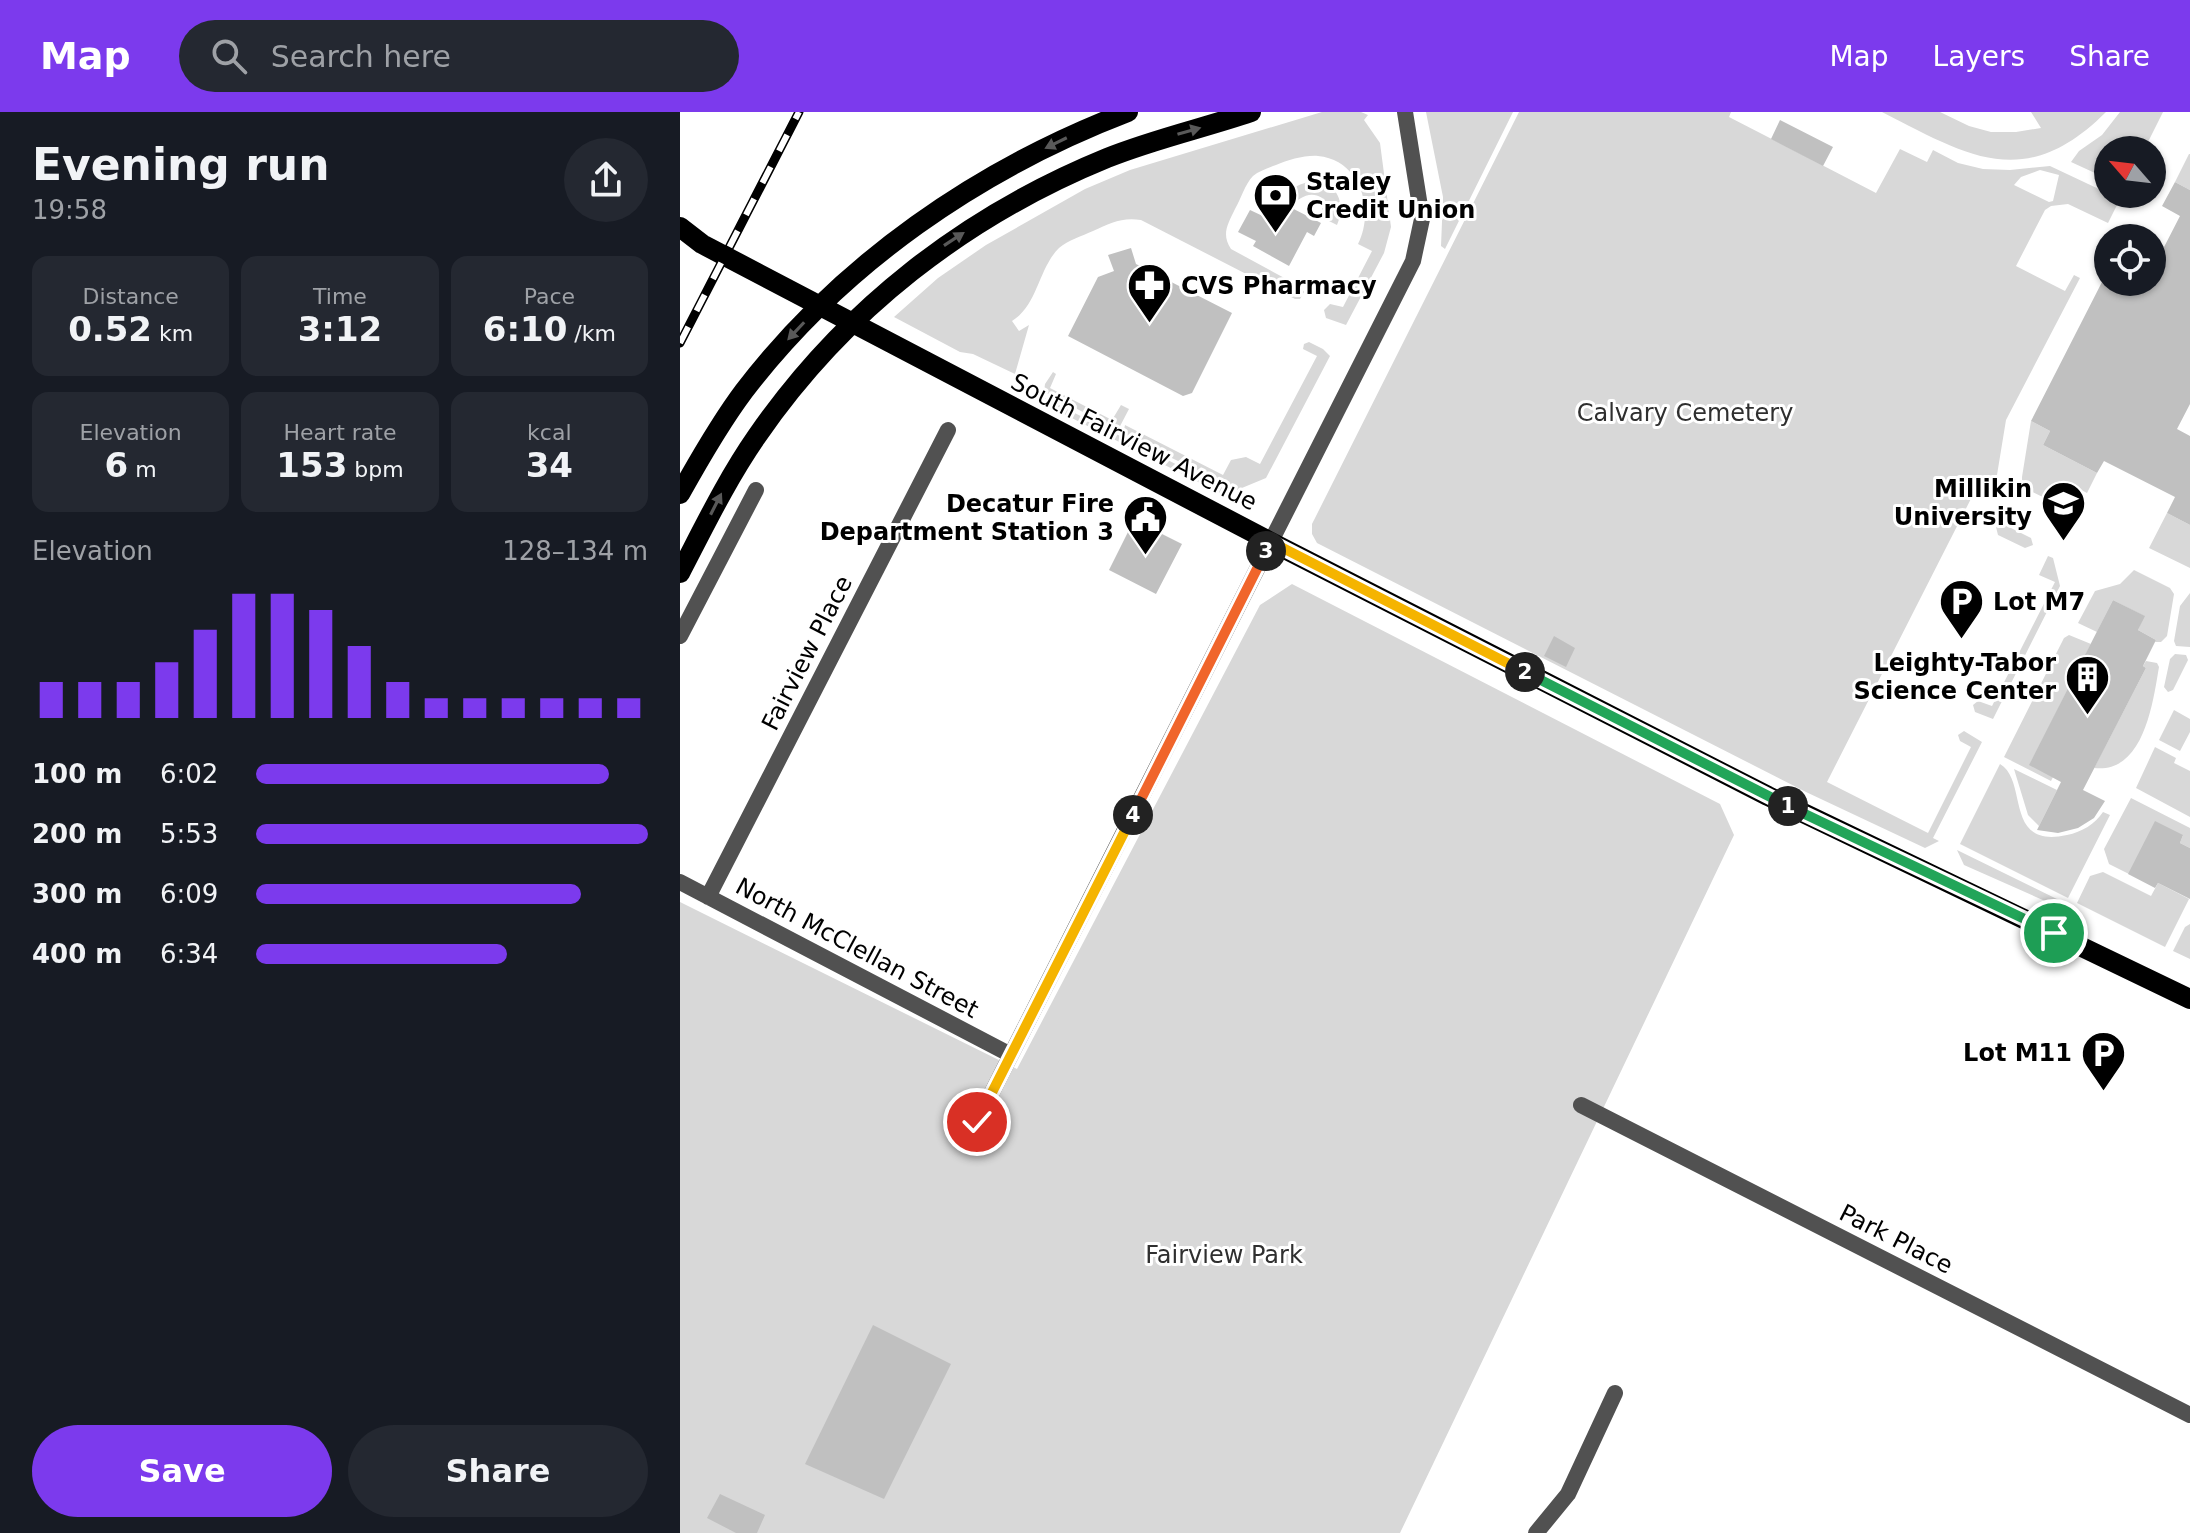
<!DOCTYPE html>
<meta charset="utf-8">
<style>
body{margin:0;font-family:"DejaVu Sans",sans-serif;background:#242831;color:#f1f3f6;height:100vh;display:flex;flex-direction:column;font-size:30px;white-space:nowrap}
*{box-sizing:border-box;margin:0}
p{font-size:26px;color:#9ea1a6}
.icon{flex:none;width:44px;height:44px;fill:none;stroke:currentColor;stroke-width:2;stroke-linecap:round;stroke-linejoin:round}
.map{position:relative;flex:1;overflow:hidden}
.drawer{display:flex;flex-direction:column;background:#171b24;width:680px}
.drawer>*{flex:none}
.needle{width:52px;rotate:298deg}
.controls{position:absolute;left:1414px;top:24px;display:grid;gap:16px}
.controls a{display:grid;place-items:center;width:72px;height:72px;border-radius:50%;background:#171b24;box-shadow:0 2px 6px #0004;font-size:40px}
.pin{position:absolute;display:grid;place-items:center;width:68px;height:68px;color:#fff;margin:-34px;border:4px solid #fff;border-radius:50%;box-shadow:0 2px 8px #0007}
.km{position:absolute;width:40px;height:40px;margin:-20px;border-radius:50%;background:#222;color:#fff;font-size:22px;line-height:40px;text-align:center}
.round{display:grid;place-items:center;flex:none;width:84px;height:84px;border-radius:42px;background:#242831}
.overview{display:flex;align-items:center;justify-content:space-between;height:136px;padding:0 32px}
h1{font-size:44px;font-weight:700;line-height:60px}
.stats{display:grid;grid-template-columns:repeat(3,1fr);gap:12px;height:136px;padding:8px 32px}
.stats div{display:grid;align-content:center;border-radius:16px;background:#242831;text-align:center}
.stats b{font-size:34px;font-weight:700}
.stats small{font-size:22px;font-weight:400}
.stats p{font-size:22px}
.chart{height:224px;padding:16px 32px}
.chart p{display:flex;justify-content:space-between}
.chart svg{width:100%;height:144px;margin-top:8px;stroke:#7c3aed;stroke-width:6}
.action{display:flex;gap:16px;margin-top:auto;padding:16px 32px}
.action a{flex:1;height:92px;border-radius:48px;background:#7c3aed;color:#fff;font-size:32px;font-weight:700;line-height:92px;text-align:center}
.action a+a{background:#242831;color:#f1f3f6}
ul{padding:0 32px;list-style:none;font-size:26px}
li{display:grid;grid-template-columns:128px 96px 1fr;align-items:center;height:60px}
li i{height:20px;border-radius:10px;background:#7c3aed}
header{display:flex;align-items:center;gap:48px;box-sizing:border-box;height:112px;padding:0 40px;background:#7c3aed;color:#fff}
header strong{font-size:38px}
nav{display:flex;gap:44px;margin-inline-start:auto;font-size:28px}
.search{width:560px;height:72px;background:#242831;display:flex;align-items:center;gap:20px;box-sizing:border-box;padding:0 28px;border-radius:44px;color:#9ea1a6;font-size:30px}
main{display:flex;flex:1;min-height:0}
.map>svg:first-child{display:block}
.green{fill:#d8d8d8;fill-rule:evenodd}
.building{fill:#c0c0c0}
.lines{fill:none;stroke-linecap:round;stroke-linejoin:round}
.street{stroke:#515151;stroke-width:16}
.primary{stroke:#000;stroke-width:20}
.rail-casing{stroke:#000;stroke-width:9}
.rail{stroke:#fff;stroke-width:6;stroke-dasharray:18;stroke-linecap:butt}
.oneway{fill:#595959}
.split-1-casing{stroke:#fff;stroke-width:16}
.split-2-casing{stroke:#fff;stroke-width:16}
.split-3-casing{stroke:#fff;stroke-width:16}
.split-4-casing{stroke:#fff;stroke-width:16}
.split-5-casing{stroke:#fff;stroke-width:16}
.split-1{stroke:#22a559;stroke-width:10}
.split-2{stroke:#22a559;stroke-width:10}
.split-3{stroke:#f5b400;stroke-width:10}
.split-4{stroke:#f0652b;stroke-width:10}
.split-5{stroke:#f5b400;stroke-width:10}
.labels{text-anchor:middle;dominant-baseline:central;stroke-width:6;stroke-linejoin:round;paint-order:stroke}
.poi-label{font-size:24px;font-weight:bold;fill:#000;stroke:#fff;text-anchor:end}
.park-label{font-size:24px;fill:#2f2f2f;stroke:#fff}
.street-label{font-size:24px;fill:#000;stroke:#fff}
</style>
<header>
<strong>Map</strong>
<div class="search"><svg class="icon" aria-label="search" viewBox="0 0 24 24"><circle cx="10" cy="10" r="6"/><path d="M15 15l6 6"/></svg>Search here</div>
<nav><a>Map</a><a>Layers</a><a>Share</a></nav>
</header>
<main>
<section class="drawer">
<div class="overview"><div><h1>Evening run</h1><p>19:58</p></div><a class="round"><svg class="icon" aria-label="share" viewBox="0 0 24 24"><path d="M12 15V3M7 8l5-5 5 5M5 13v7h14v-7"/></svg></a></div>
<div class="stats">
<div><p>Distance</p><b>0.52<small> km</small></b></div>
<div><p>Time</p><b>3:12</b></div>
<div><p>Pace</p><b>6:10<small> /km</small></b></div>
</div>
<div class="stats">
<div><p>Elevation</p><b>6<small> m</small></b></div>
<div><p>Heart rate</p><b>153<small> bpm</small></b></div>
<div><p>kcal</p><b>34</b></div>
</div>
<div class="chart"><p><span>Elevation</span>128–134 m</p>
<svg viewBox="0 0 160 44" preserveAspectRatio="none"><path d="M5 44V33M15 44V33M25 44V33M35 44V27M45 44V17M55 44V6M65 44V6M75 44V11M85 44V22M95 44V33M105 44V38M115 44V38M125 44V38M135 44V38M145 44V38M155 44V38"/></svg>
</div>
<ul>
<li><b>100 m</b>6:02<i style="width:90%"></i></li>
<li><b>200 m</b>5:53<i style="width:100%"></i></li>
<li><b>300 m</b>6:09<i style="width:83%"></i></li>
<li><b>400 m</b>6:34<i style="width:64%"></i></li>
</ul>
<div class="action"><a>Save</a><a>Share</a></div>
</section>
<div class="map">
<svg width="1510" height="1421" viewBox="0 0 1510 1421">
<rect width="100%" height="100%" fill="#fff"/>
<path class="green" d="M642 0H681L688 3 684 8 700 31 711 115 704 141 666 213 646 206 644 198 650 192 663 195 692 139 678 132C695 98 681 48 638 44 625 43 608 48 596 53 588 56 579 59 573 64 565 72 561 87 555 97 548 112 541 122 551 137L621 175 624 180 620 187H615L461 108C442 105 430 111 413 119 402 124 388 128 379 136 358 157 358 193 332 209L339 219 349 213 335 262 293 242 280 240 214 205 258 166 306 133 405 77 450 58Z
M746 0H833L765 137 761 134 763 85Z
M839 0H1051L1049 5 1196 81 1220 37 1247 50 1253 38 1278 51 1303 57 1330 58 1370 54 1440 87 1428 111 1388 92 1371 94 1365 98 1336 154 1385 179 1394 163 1400 166 1326 308 1316 369 1313 375 1300 369 1147 670 1248 721 1291 635 1280 629 1278 623 1284 619 1302 630 1253 726 1259 729 1245 736 1126 680 637 431 632 422V412ZM1360 58 1379 63 1373 89 1369 90 1334 73 1341 65Z
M1202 0H1260L1289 14 1311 20H1336L1361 16 1351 0H1426C1345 81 1288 44 1202 0Z
M1440 0H1483L1464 38H1428V67L1391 50 1399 39 1422 23Z
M1509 42H1510V78L1495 70Z
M633 69C658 70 666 92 657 113L639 104 642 98V86C630 78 619 86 610 95L602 91 597 101 591 98C601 82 615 72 633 69Z
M629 230 643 237 650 244 586 366 557 378 443 322 445 313 543 363 551 348 566 345 580 352 637 244 623 237 624 232Z
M373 260 376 262 370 276 432 308 441 293 449 297 438 318 364 280 365 272Z
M365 286 549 379 550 386 372 296Z
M1351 309 1370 319 1363 333 1417 361 1407 381 1394 374 1390 382 1382 378 1375 391 1342 375V365Z
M1487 401 1510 413V456L1469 436Z
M1323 412 1351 426 1353 433 1345 436 1318 423 1316 415Z
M1368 444 1373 446 1380 474 1313 607 1295 600 1293 593 1298 589 1312 594 1375 470 1359 463Z
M1454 458 1490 476 1494 482 1487 524 1481 530H1475L1476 528 1458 518 1464 504 1433 488 1417 520 1398 511 1415 479 1440 472Z
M612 472 1040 692 1054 723 720 1421H0V790L337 957 580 493Z
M1510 481V535L1496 534 1494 529 1500 494Z
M1389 523 1411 532 1350 652 1373 665 1371 669 1324 645 1384 526Z
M1495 542 1506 543 1508 548 1493 578 1488 580 1484 575 1490 547Z
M1466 549 1477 551 1479 555C1473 590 1464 662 1414 656L1466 556 1463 554Z
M1494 598 1510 607V620L1500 639 1479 628Z
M1475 635 1496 646 1494 651 1510 659V705L1456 676Z
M1320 652C1349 669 1323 737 1387 723 1402 720 1415 712 1423 700L1430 703 1388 786 1280 732Z
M1334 657 1377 678 1359 714 1348 703Z
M1451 686 1510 716V736L1500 731 1503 723 1449 762 1429 752 1424 737Z
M1277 738 1385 791 1383 797 1284 753Z
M1423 760 1471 784 1478 771 1509 787 1485 835 1397 791 1410 764Z
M1510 812V847L1493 839 1505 815Z"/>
<path class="building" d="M1100 8 1153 35 1143 54 1091 27Z
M1495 70 1510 78V292L1497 317 1510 324V413L1487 401 1495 385 1424 349 1417 361 1363 333 1370 319 1351 309 1422 170H1472V134L1482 139 1500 104 1482 94Z
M602 91 641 111 634 124 627 120 609 154 573 134 576 129 558 120 570 98 587 106 591 98 597 101Z
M451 136 456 152 552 201 512 281 503 284 388 224 418 165 434 159 428 143Z
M454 408 502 432 476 482 429 458Z
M1433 488 1465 504 1458 518 1476 528 1463 554 1466 556 1403 678 1425 689 1414 706 1398 716 1378 721 1357 718 1381 670 1349 653Z
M874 524 895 536 886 555 864 544Z
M1475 709 1503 723 1500 731 1510 736V787L1478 771 1475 776 1448 762Z
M193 1213 271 1252 204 1387 125 1352Z
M40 1382 85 1403 77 1421H56L27 1406Z"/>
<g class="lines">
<path class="street" d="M0 524 76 378
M0 770 331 943
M28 785 268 318
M901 993 1510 1303
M297 1010 733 149 742 107 725 0
M856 1421 888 1382 935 1281"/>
<path class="primary" d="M0 115 22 132 591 430 1088 684 1510 887
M0 382C20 346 40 311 64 279 162 151 299 57 448 0
M0 461C24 415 47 367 77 324 164 198 285 104 427 46 474 27 524 16 571 0"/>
<defs>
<path id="rail" d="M0 231 119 0"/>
</defs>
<use href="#rail" class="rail-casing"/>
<use href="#rail" class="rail"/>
</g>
<defs><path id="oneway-solid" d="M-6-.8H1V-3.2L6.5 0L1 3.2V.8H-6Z" transform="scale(2)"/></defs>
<g class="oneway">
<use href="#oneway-solid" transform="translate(509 19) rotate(-16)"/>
<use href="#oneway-solid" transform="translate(376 31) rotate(154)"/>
<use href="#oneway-solid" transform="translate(274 127) rotate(-33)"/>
<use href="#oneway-solid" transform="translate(116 219) rotate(133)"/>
<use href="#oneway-solid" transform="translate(36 392) rotate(-63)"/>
</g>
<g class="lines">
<defs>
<path id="split-1" d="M1108 694 1374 821"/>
<path id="split-2" d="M845 560 1108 694"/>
<path id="split-3" d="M586 439 591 430 845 560"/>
<path id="split-4" d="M453 703 586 439"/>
<path id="split-5" d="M297 1010 453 703"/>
</defs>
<use href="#split-1" class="split-1-casing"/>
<use href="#split-2" class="split-2-casing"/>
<use href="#split-3" class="split-3-casing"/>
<use href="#split-4" class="split-4-casing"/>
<use href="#split-5" class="split-5-casing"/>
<use href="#split-1" class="split-1"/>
<use href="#split-2" class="split-2"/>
<use href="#split-3" class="split-3"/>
<use href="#split-4" class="split-4"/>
<use href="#split-5" class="split-5"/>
</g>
<defs>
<symbol id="bank-pin" viewBox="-11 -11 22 30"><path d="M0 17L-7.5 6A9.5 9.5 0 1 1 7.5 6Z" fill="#000" stroke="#fff"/><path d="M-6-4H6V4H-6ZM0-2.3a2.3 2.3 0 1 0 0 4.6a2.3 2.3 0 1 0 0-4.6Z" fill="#fff"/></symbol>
<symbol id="pharmacy-pin" viewBox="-11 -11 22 30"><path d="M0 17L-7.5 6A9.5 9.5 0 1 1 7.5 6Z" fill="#000" stroke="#fff"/><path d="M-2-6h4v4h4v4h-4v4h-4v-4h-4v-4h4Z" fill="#fff"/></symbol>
<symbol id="university-pin" viewBox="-11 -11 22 30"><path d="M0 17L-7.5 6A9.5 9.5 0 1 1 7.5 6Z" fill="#000" stroke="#fff"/><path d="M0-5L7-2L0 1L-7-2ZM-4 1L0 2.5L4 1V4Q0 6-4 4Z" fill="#fff"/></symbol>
<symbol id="civic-pin" viewBox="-11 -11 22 30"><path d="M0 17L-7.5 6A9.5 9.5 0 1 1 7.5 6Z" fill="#000" stroke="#fff"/><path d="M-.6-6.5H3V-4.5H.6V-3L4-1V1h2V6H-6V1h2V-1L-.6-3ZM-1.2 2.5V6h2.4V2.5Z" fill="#fff"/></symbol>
<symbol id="parking-pin" viewBox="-11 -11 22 30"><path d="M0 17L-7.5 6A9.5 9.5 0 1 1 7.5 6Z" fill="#000" stroke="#fff"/><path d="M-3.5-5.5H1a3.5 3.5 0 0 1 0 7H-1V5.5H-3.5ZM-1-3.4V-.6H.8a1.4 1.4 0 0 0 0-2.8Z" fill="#fff"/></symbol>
<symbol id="building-pin" viewBox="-11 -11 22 30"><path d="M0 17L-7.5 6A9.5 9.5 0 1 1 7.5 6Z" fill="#000" stroke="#fff"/><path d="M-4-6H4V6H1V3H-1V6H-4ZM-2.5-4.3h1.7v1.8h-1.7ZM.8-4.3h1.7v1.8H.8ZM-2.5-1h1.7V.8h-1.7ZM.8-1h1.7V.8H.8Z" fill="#fff"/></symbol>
</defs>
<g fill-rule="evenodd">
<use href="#bank-pin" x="570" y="58" width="51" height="69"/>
<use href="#pharmacy-pin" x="444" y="148" width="51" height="69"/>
<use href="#university-pin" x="1358" y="366" width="51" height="69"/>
<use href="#civic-pin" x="440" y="380" width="51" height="69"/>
<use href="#parking-pin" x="1256" y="464" width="51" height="69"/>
<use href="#building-pin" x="1382" y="540" width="51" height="69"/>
<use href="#parking-pin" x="1398" y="916" width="51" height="69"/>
</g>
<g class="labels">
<g class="poi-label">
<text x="626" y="70" text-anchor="start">Staley<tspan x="626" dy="28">Credit Union</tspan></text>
<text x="501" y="174" text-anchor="start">CVS Pharmacy</text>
<text x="1352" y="377">Millikin<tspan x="1352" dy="28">University</tspan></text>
<text x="434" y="392">Decatur Fire<tspan x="434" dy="28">Department Station 3</tspan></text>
<text x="1313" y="490" text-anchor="start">Lot M7</text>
<text x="1376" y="551">Leighty-Tabor<tspan x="1376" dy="28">Science Center</tspan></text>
<text x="1392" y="941">Lot M11</text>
</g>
<g class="park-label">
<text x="1005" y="301">Calvary Cemetery</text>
<text x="544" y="1143">Fairview Park</text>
</g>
<g class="street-label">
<text transform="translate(454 330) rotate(27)">South Fairview Avenue</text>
<text transform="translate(127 541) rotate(-63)">Fairview Place</text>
<text transform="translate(177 836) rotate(28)">North McClellan Street</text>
<text transform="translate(1216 1127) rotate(27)">Park Place</text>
</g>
</g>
</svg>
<div class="controls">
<a><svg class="needle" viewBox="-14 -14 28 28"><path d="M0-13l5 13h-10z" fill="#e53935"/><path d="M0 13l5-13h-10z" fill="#9ea1a6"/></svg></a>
<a><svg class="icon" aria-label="locate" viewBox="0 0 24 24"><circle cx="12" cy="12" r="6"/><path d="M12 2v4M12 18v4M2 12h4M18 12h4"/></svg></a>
</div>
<div class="pin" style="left:1374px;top:821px;background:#1e9e55"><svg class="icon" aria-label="arrive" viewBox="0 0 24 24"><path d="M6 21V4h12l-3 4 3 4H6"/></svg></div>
<div class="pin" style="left:297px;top:1010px;background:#d93025"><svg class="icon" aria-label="check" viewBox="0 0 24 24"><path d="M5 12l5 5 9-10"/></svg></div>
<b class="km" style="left:1108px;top:694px">1</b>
<b class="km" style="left:845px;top:560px">2</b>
<b class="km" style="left:586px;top:439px">3</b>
<b class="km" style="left:453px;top:703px">4</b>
</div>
</main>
